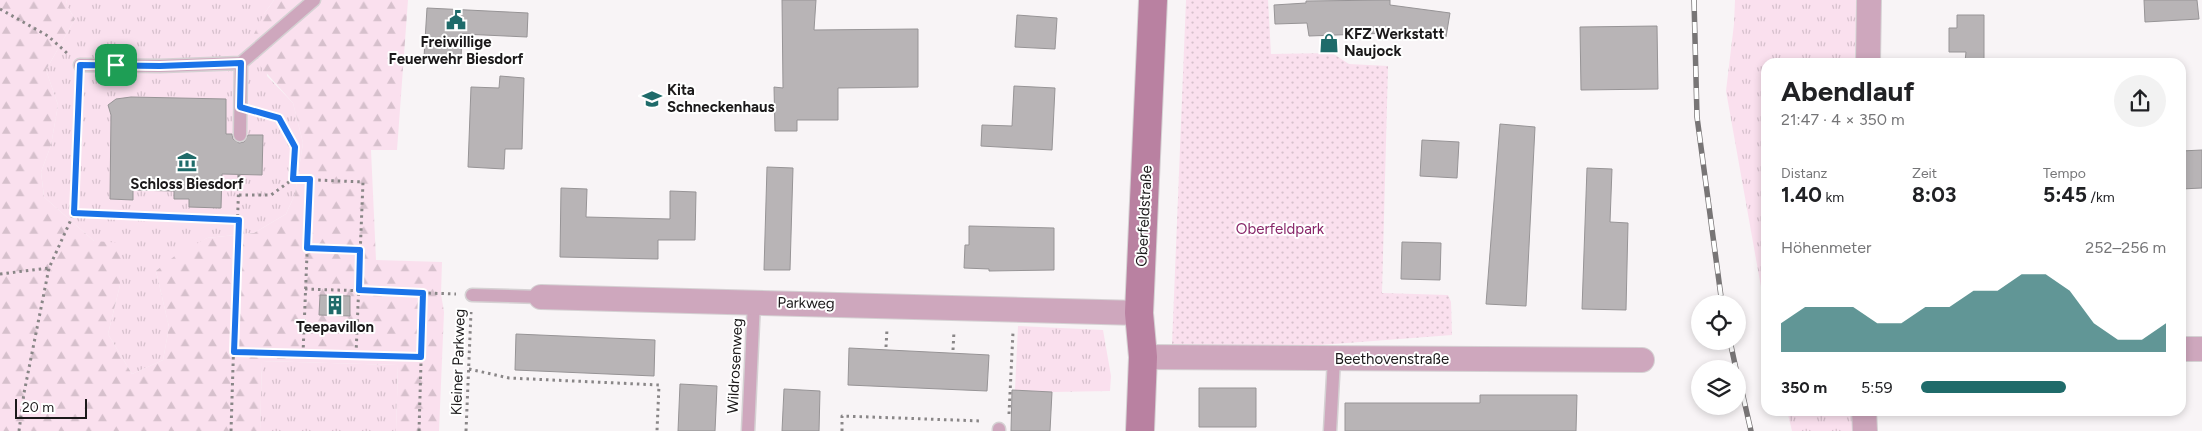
<!DOCTYPE html>
<html lang="de">
<meta charset="utf-8">
<style>
body{margin:0;font-family:Figtree,sans-serif;background:#f2f2f2;color:#202124;height:100vh;display:flex;flex-direction:column;font-size:19px;white-space:nowrap}
*{box-sizing:border-box;margin:0}
p{font-size:16px;color:#757577}
.icon{flex:none;width:28px;height:28px;fill:none;stroke:currentColor;stroke-width:2;stroke-linecap:round;stroke-linejoin:round}
.map{position:relative;flex:1;overflow:hidden}
.sheet{position:absolute;left:1761px;top:58px;width:425px;height:358px;display:flex;flex-direction:column;background:#fff;border-radius:15px;box-shadow:0 2px 8px #0003}
.sheet>*{flex:none}
.tools{position:absolute;left:1691px;top:295px;display:grid;gap:10px}
.tools a{display:grid;place-items:center;width:55px;height:55px;border-radius:50%;background:#fff;box-shadow:0 2px 8px #0003;font-size:25px}
.scale{position:absolute;left:15px;bottom:12px;width:72px;box-sizing:border-box;padding-left:5px;border:2px solid #1b191a;border-top:0;font-size:14px;line-height:18px;white-space:nowrap;color:#1b191a;-webkit-text-stroke:4px #fff;paint-order:stroke}
.pin{position:absolute;display:grid;place-items:center;width:42px;height:42px;color:#fff;margin:-21px;border-radius:10px;box-shadow:0 2px 8px #0006}
.round{display:grid;place-items:center;flex:none;width:52px;height:52px;border-radius:26px;background:#f2f2f2}
.headline{display:flex;align-items:center;justify-content:space-between;height:85px;padding:0 20px}
h1{font-size:28px;font-weight:700;line-height:38px}
.figures{display:grid;grid-template-columns:repeat(3,1fr);gap:8px;height:85px;padding:5px 20px}
.figures div{display:grid;align-content:center}
.figures b{font-size:21px;font-weight:700}
.figures small{font-size:14px;font-weight:400}
.figures p{font-size:14px}
.chart{height:140px;padding:10px 20px}
.chart p{display:flex;justify-content:space-between}
.chart svg{width:100%;height:90px;margin-top:5px;fill:#1f6b6a;opacity:.7}
ul{padding:0 20px;list-style:none;font-size:16px}
li{display:grid;grid-template-columns:80px 60px 1fr;align-items:center;height:38px}
li i{height:12px;border-radius:6px;background:#1f6b6a}
.map>svg:first-child{display:block}
.grass{fill:url(#grass-tufts)}
.forest{fill:url(#forest-firs)}
.park{fill:url(#park-dots)}
.building{fill:#b8b4b6;stroke:#979496}
.lines{fill:none;stroke-linecap:round;stroke-linejoin:round}
.lane-casing{stroke:#d5d1d3;stroke-width:15}
.street-casing{stroke:#d5d1d3;stroke-width:26}
.secondary-casing{stroke:#d5d1d3;stroke-width:30}
.path{stroke:#898687;stroke-width:3;stroke-dasharray:2.5 4;stroke-linecap:butt}
.lane{stroke:#cea7bd;stroke-width:12}
.street{stroke:#cea7bd;stroke-width:24}
.secondary{stroke:#b981a1;stroke-width:28}
.rail-casing{stroke:#787576;stroke-width:5.5}
.rail{stroke:#fff;stroke-width:4;stroke-dasharray:11;stroke-linecap:butt}
.route-casing{stroke:#fff;stroke-width:10}
.route{stroke:#1a73e8;stroke-width:6}
.labels{text-anchor:middle;dominant-baseline:central;stroke-width:4;stroke-linejoin:round;paint-order:stroke}
.poi-label{font-size:15px;font-weight:bold;fill:#1b191a;stroke:#fff}
.street-label{font-size:15px;fill:#1b191a;stroke:#fff}
.park-label{font-size:15px;fill:#882769;stroke:#fff}
</style>
<div class="map">
<svg width="2202" height="431" viewBox="0 0 2202 431">
<defs>
<pattern id="grass-tufts" width="24" height="20" patternUnits="userSpaceOnUse" patternTransform="scale(1.25)"><rect width="24" height="20" fill="#fae0ee"/><path d="M3 7l-1-3M5 7V3M7 7l1-3M15 17l-1-3M17 17v-4M19 17l1-3" fill="none" stroke="#d6c0cc"/></pattern>
<pattern id="forest-firs" width="22" height="20" patternUnits="userSpaceOnUse" patternTransform="scale(1.25)"><rect width="22" height="20" fill="#fae0ee"/><path d="M5 1l3.5 6h-7zM16 11l3.5 6h-7z" fill="#d6c0cc"/></pattern>
<pattern id="park-dots" width="8" height="8" patternUnits="userSpaceOnUse" patternTransform="scale(1.25)"><rect width="8" height="8" fill="#fae0ee"/><path d="M2 2h.1M6 6h.1" fill="none" stroke="#d6c0cc" stroke-width="1.8" stroke-linecap="round"/></pattern>
</defs>
<rect width="100%" height="100%" fill="#f8f4f6"/>
<path class="grass" d="M66 0H274L264 14 267 76 293 103 303 143 295 194 286 214 254 233 207 238 156 271 169 327 163 360 132 374 108 334 120 285 94 241 44 197 41 172 51 145 58 105 46 70 75 19 67 6Z
M1735 0H1856L1855 62H1766V315L1726 91 1734 24Z
M1018 326 1103 330 1111 376 1110 391 1052 392 1015 390Z
M262 361 398 365 396 431H260Z
M1787 410H1852V431H1792Z"/>
<path class="forest" d="M0 0H66L67 6 75 19 46 70 58 105 51 145 41 172 44 197 94 241 122 243 120 285 108 334 132 374 163 360 169 327 156 271 176 255 207 238 254 233 286 214 295 194 303 143 293 103 246 50 264 14 274 0H408L397 150H371L376 260 442 262 441 294 444 312 439 431H396L398 365 262 361 260 431H0Z"/>
<path class="park" d="M1186 0H1268L1271 54 1332 53 1349 64 1388 66 1382 293 1448 295 1451 302 1452 335 1307 346 1172 345Z"/>
<path class="building" d="M782 0H816L814 30 918 29V87L838 88V120H797V131H775L774 87 783 88Z
M1390 0V5L1450 13 1446 37 1390 30V33L1309 36 1307 23 1275 24 1274 5 1306 3V1Z
M2144 0H2197L2199 19 2145 22Z
M427 8 528 13 527 37 462 34 461 59 424 57Z
M1017 15 1057 18 1055 49 1015 47Z
M1957 15H1984V62H1965L1966 52H1949V28H1957Z
M1657 26 1658 89 1581 90 1580 27Z
M500 76 524 78 522 149H505L504 169 468 167 471 87 499 88Z
M1014 86 1055 88 1052 150 981 146 982 125 1012 126Z
M131 97 226 99V134H232L233 139 239 143 244 142 248 135H263L262 175 222 174 221 208 189 207V199H174V191L133 190V200L110 199 111 115 108 105 116 99Z
M1500 124 1535 127 1526 306 1486 304Z
M1422 140 1459 142 1457 178 1420 176Z
M2202 150V188L2181 189V151Z
M767 167 793 168 790 270H764Z
M1587 168 1612 169 1610 222 1628 223 1626 310 1582 309Z
M561 188 587 189 586 217 670 219V191L696 192 695 240H658V259L560 257Z
M969 226 1054 228V270L989 271V269L964 268 965 245H969Z
M1402 242 1441 243 1440 280 1401 279Z
M320 295 350 296V316L319 315Z
M516 334 655 340 654 376 515 370Z
M849 348 989 355 987 391 848 385Z
M680 384 717 386 715 431H678Z
M1199 388H1256V427H1199Z
M784 389 820 391 819 431H782Z
M1012 390 1052 392 1050 431H1011Z
M1480 395H1577L1576 431H1345V403H1480Z"/>
<g class="lines">
<defs>
<path id="lane" d="M80 65 160 66 241 63 314 0
M240 135 241 63
M472 295 541 297
M748 431 754 302
M999 431V429
M1330 431 1334 359"/>
<path id="street" d="M1868 62 1869 0
M541 297 1139 313
M2181 349H2202
M1143 357 1642 360
M1864 410 1865 431"/>
<path id="secondary" d="M1140 431 1143 357 1139 313 1153 0"/>
</defs>
<use href="#lane" class="lane-casing"/>
<use href="#street" class="street-casing"/>
<use href="#secondary" class="secondary-casing"/>
<path class="path" d="M0 9 48 36 68 54
M258 112 279 118 295 147 293 179
M239 195H271L293 179 363 182 356 355
M74 213 238 220
M307 248 360 250
M0 274 49 268
M305 289 456 294
M886 347 887 329
M953 350 954 331
M234 352 421 357
M303 354 310 179
M469 369 509 378 659 385 657 431
M1009 414 1013 332
M19 431 24 393 49 268 74 213 79 82
M231 431 239 174
M419 431 423 293
M466 431 471 312
M842 431V416L982 421"/>
<use href="#lane" class="lane"/>
<use href="#street" class="street"/>
<use href="#secondary" class="secondary"/>
<defs>
<path id="rail" d="M1694 0 1697 117 1722 304
M1730 341 1736 369
M1738 374 1751 431"/>
</defs>
<use href="#rail" class="rail-casing"/>
<use href="#rail" class="rail"/>
</g>
<g class="lines">
<defs>
<path id="route" d="M241 63 240 107 279 118 295 147 293 179H310L307 248 360 250 359 290 423 293 421 357 234 352 239 220 74 213 80 65 160 66Z"/>
</defs>
<use href="#route" class="route-casing"/>
<use href="#route" class="route"/>
</g>
<defs>
<symbol id="civic-bare" viewBox="-9 -9 18 18"><path d="M-.6-6.5H3V-4.5H.6V-3L4-1V1h2V6H-6V1h2V-1L-.6-3ZM-1.2 2.5V6h2.4V2.5Z" fill="#1f6b6a" stroke="#fff" stroke-width="2.5" paint-order="stroke"/></symbol>
<symbol id="shop-bare" viewBox="-9 -9 18 18"><path d="M-5-2.5h2.3a2.7 3.5 0 0 1 5.4 0H5L5.5 6h-11ZM-1.5-2.5h3a1.5 2.3 0 0 0-3 0Z" fill="#1f6b6a" stroke="#fff" stroke-width="2.5" paint-order="stroke"/></symbol>
<symbol id="school-bare" viewBox="-9 -9 18 18"><path d="M0-5L7-2L0 1L-7-2ZM-4 1L0 2.5L4 1V4Q0 6-4 4Z" fill="#1f6b6a" stroke="#fff" stroke-width="2.5" paint-order="stroke"/></symbol>
<symbol id="museum-bare" viewBox="-9 -9 18 18"><path d="M0-6L6-3V-2H-6V-3ZM-5-1h2V3h-2ZM-1-1h2V3h-2ZM3-1h2V3H3ZM-6 4H6V6H-6Z" fill="#1f6b6a" stroke="#fff" stroke-width="2.5" paint-order="stroke"/></symbol>
<symbol id="building-bare" viewBox="-9 -9 18 18"><path d="M-4-6H4V6H1V3H-1V6H-4ZM-2.5-4.3h1.7v1.8h-1.7ZM.8-4.3h1.7v1.8H.8ZM-2.5-1h1.7V.8h-1.7ZM.8-1h1.7V.8H.8Z" fill="#1f6b6a" stroke="#fff" stroke-width="2.5" paint-order="stroke"/></symbol>
</defs>
<g fill-rule="evenodd">
<use href="#civic-bare" x="442" y="6" width="28" height="28"/>
<use href="#shop-bare" x="1315" y="29" width="28" height="28"/>
<use href="#school-bare" x="638" y="85" width="28" height="28"/>
<use href="#museum-bare" x="173" y="148" width="28" height="28"/>
<use href="#building-bare" x="321" y="291" width="28" height="28"/>
</g>
<g class="labels">
<g class="poi-label">
<text x="1344" y="34" text-anchor="start">KFZ Werkstatt<tspan x="1344" dy="17">Naujock</tspan></text>
<text x="456" y="42">Freiwillige<tspan x="456" dy="17">Feuerwehr Biesdorf</tspan></text>
<text x="667" y="90" text-anchor="start">Kita<tspan x="667" dy="17">Schneckenhaus</tspan></text>
<text x="187" y="184">Schloss Biesdorf</text>
<text x="335" y="327">Teepavillon</text>
</g>
<g class="street-label">
<text transform="translate(1144 216) rotate(-87)">Oberfeldstraße</text>
<text transform="translate(806 303) rotate(1)">Parkweg</text>
<text x="1392" y="359">Beethovenstraße</text>
<text transform="translate(458 362) rotate(-88)">Kleiner Parkweg</text>
<text transform="translate(735 366) rotate(-87)">Wildrosenweg</text>
</g>
<g class="park-label">
<text x="1280" y="229">Oberfeldpark</text>
</g>
</g>
</svg>
<div class="tools">
<a><svg class="icon" aria-label="locate" viewBox="0 0 24 24"><circle cx="12" cy="12" r="6"/><path d="M12 2v4M12 18v4M2 12h4M18 12h4"/></svg></a>
<a><svg class="icon" aria-label="layers" viewBox="0 0 24 24"><path d="M12 4l9 5-9 5-9-5zM3 14l9 5 9-5"/></svg></a>
</div>
<div class="scale">20 m</div>
<div class="pin" style="left:116px;top:65px;background:#1e9e55"><svg class="icon" aria-label="arrive" viewBox="0 0 24 24"><path d="M6 21V4h12l-3 4 3 4H6"/></svg></div>
<section class="sheet">
<div class="headline"><div><h1>Abendlauf</h1><p>21:47 · 4 × 350 m</p></div><a class="round"><svg class="icon" aria-label="share" viewBox="0 0 24 24"><path d="M12 15V3M7 8l5-5 5 5M5 13v7h14v-7"/></svg></a></div>
<div class="figures">
<div><p>Distanz</p><b>1.40<small> km</small></b></div>
<div><p>Zeit</p><b>8:03</b></div>
<div><p>Tempo</p><b>5:45<small> /km</small></b></div>
</div>
<div class="chart"><p><span>Höhenmeter</span>252–256 m</p>
<svg viewBox="0 0 160 44" preserveAspectRatio="none"><path d="M0 44V30L10 22L20 22L30 22L40 30L50 30L60 22L70 22L80 14L90 14L100 6L110 6L120 14L130 30L140 38L150 38L160 30V44z"/></svg>
</div>
<ul>
<li><b>350 m</b>5:59<i style="width:59%"></i></li>
</ul>
</section>
</div>
